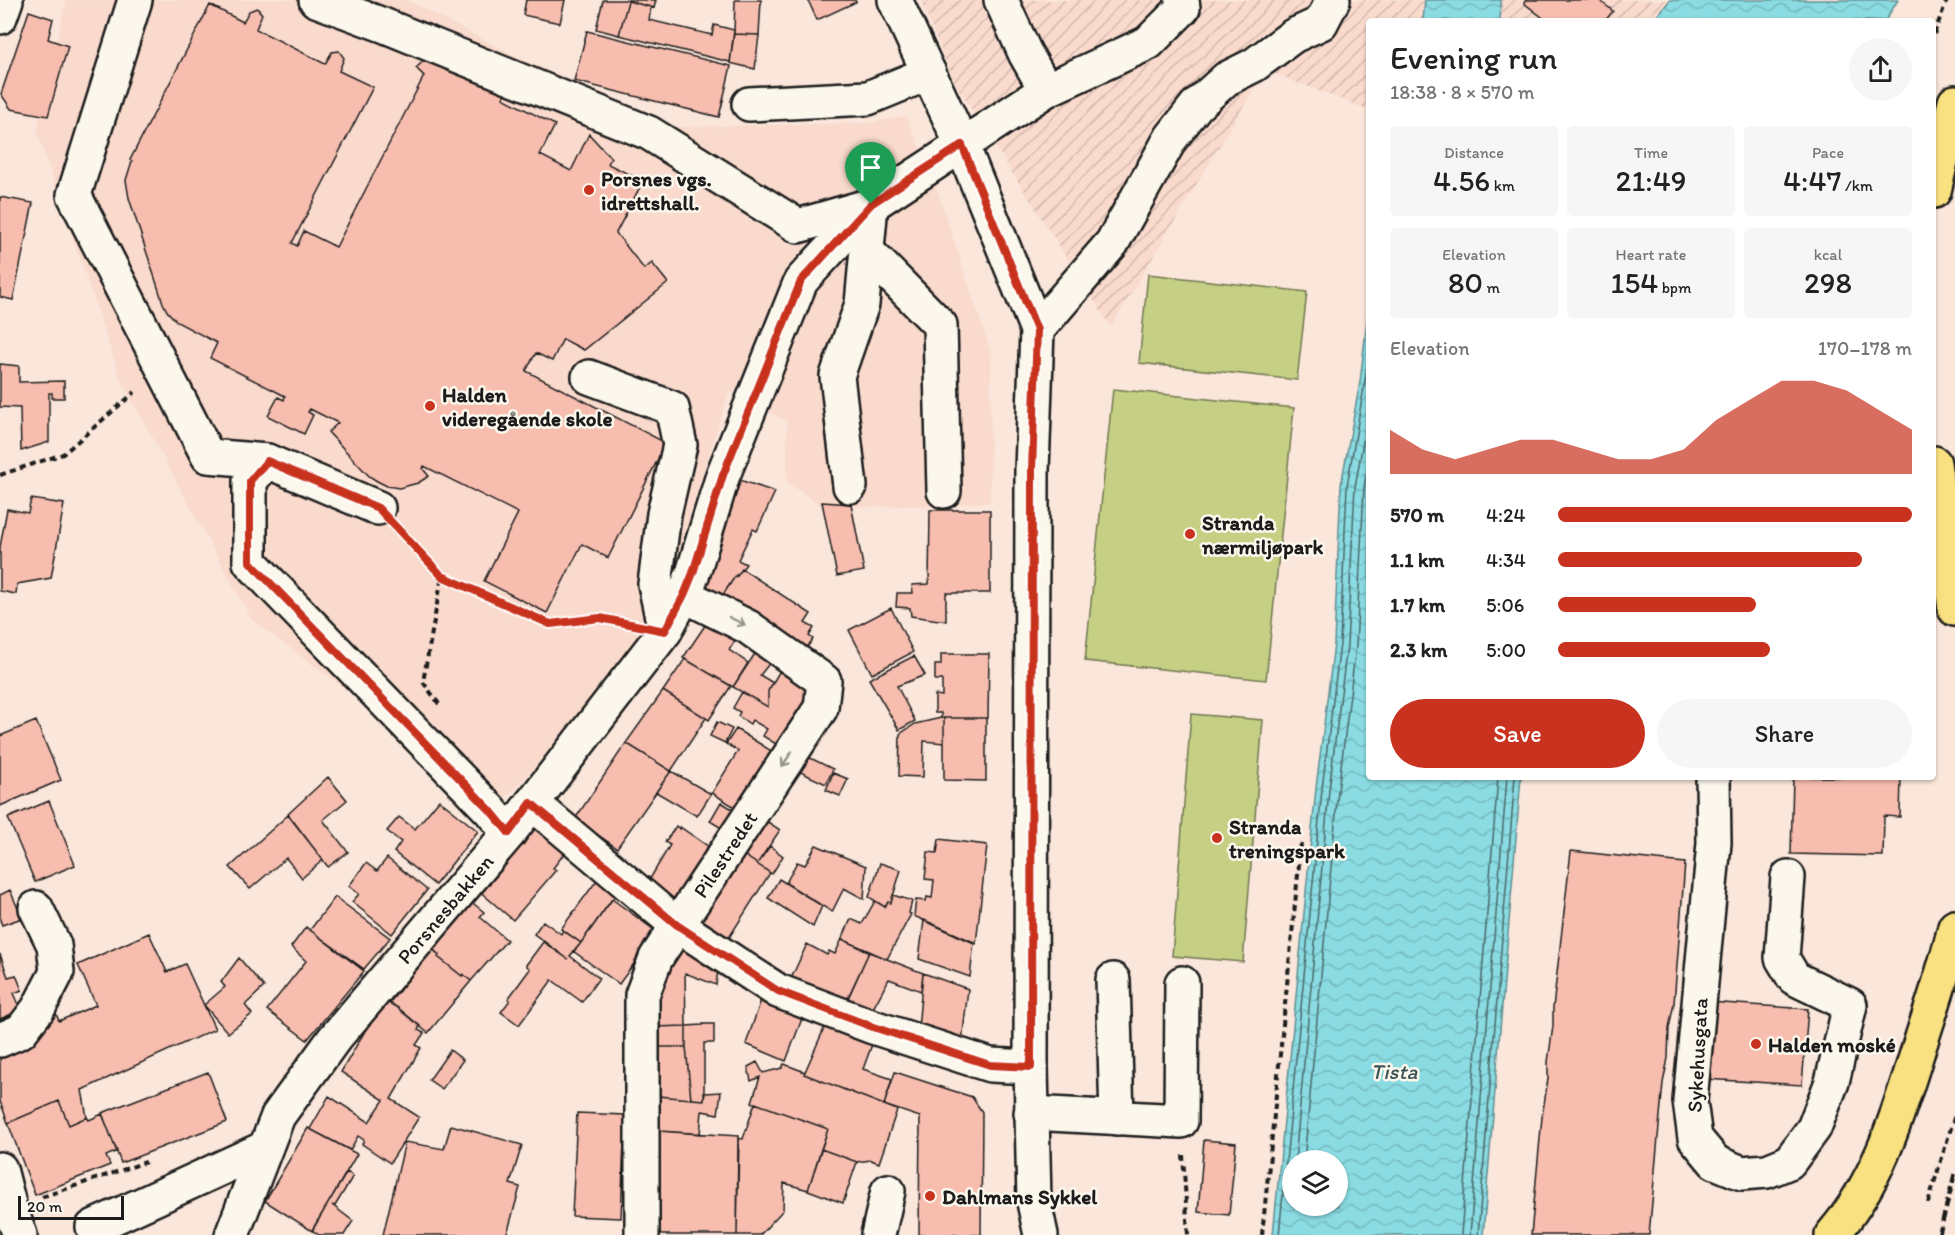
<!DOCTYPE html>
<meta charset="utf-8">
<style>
body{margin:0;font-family:Itim,sans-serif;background:#f6f6f6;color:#222;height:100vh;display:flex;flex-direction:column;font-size:22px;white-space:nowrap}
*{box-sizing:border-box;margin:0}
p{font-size:20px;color:#767676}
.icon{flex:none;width:33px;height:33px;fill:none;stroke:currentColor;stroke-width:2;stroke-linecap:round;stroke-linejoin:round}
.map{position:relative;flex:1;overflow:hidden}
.drawer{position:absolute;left:1366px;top:18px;width:570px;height:762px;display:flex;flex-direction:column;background:#fff;border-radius:6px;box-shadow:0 2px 4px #0004}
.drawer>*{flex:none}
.tools{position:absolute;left:1282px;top:1150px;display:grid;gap:12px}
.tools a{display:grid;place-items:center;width:66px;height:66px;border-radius:50%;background:#fff;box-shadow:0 2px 4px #0004;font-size:30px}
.scale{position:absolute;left:18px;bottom:15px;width:106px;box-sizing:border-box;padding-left:6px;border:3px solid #1c1c1c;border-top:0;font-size:16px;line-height:21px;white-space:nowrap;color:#1c1c1c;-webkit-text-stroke:4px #fbf7ec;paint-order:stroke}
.pin{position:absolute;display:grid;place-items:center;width:51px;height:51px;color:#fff;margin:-62px -26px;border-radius:50% 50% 50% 0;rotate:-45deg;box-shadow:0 0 6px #0007}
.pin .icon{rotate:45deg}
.round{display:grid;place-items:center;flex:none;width:63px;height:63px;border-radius:32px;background:#f6f6f6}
.head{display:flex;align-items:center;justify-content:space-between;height:102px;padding:0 24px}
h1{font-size:33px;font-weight:600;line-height:45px}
.figures{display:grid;grid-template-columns:repeat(3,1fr);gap:9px;height:102px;padding:6px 24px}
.figures div{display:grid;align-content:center;border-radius:6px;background:#f6f6f6;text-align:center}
.figures b{font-size:30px;font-weight:600}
.figures small{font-size:16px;font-weight:400}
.figures p{font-size:16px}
.chart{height:168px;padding:12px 24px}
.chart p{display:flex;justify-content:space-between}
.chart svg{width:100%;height:108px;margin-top:6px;fill:#c8321e;opacity:.7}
.cta{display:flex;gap:12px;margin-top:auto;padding:12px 24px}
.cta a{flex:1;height:69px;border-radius:36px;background:#c8321e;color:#fff;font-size:24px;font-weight:600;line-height:69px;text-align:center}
.cta a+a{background:#f6f6f6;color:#222}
ul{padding:0 24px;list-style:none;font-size:20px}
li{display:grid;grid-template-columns:96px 72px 1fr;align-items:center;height:45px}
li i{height:15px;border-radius:8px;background:#c8321e}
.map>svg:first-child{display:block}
.built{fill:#f9dacd}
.industrial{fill:url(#industrial-furrows)}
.pitch{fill:#c5d084;stroke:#707650;stroke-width:1.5}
.water{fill:url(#water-waves);stroke:#5e8f93;stroke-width:1.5;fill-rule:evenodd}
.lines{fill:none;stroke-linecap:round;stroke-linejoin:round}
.shore{stroke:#48686b;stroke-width:1.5}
.building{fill:#f7bdaf;stroke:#1c1c1c;stroke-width:1.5}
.minor-casing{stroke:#1c1c1c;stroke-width:38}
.major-casing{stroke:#1c1c1c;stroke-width:38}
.path{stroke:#1c1c1c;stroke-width:4;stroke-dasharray:6 4.5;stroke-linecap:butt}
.minor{stroke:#fbf7ec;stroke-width:33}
.major{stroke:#f9e181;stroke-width:33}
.rail{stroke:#1c1c1c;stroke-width:4.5;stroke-dasharray:9 4.5;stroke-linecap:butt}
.oneway{stroke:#97948e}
.route-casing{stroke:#fff;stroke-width:12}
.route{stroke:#c8321e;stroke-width:8}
.poi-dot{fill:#c8321e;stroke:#fbf7ec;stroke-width:2}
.labels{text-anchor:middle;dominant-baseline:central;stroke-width:5;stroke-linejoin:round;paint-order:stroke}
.poi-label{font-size:21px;font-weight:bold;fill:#1c1c1c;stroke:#fbf7ec;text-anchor:start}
.street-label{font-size:21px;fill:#1c1c1c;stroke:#fbf7ec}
.water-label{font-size:22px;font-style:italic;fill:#3d5557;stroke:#fbf7ec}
</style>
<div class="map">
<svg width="1955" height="1235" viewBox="0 0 1955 1235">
<defs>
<pattern id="industrial-furrows" width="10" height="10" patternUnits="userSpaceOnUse" patternTransform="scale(1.5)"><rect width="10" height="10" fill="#f9dacd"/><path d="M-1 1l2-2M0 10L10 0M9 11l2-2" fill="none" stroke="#d5baaf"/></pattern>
<pattern id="water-waves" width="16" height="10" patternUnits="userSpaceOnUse" patternTransform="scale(1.5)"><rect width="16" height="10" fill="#8adbe2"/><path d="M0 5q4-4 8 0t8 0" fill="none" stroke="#76bbc1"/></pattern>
</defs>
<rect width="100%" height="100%" fill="#fae6da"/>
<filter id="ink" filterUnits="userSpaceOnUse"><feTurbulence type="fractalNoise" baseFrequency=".0167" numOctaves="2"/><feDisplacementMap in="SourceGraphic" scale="12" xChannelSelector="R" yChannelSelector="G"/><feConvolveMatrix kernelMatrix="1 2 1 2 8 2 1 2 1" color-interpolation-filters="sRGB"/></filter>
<g filter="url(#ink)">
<path class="built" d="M66 0H406L523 60 678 127 867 123 906 116 934 181 991 353 990 502 920 506 823 507 787 482V421L729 392 667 589 594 704 501 803 252 620 121 380 37 132Z"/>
<path class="industrial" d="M920 0H1692L1674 21H1370L1369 110 1265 70 1111 327 955 83Z"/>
<path class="pitch" d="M1148 274 1307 292 1297 380 1139 363Z
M1113 389 1294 408 1266 680 1085 661Z
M1191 714 1263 720 1243 962 1172 956Z"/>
<path class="water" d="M1425 0H1501L1500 21H1423Z
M1670 0H1898L1885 21H1653Z
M1369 304 1370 777H1521L1483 1235H1273L1316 788 1334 644 1341 485 1360 382ZM1293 1161H1338V1206H1293Z"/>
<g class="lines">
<path class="shore" d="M1295 1161 1329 790 1347 645 1355 487 1370 404
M1304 1161 1338 791 1356 646 1364 488 1370 455
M1279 1235 1322 789 1340 644 1347 486 1370 352
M1461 1235 1498 777
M1470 1235 1507 777
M1478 1235 1515 777"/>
</g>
<path class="building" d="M526 0H565L560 23 523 15Z
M603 0H656L654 8 628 1 619 35 596 29Z
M735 0H761L759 35 734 34Z
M808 0H855L856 2 817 20Z
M1526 0H1599L1613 11 1605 21H1547L1524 3Z
M628 1 651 7 649 20 712 35 714 25 734 30 730 62 619 35Z
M210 5 243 22 249 11 257 8 262 14 256 29 325 64 332 52 339 51 344 58 339 71 373 87 292 243 297 246 304 231 336 247 424 76 416 68 431 54 506 92 503 98 555 125 540 155 571 171 589 134 611 158 608 164 643 181 616 233 644 269 652 263 668 283 584 350 563 339 552 361 536 353 526 371 666 443 608 558 582 544 547 613 484 581 518 513 424 466 423 469 429 476 418 483 399 488 387 486 377 481 369 476 328 432 338 423 310 409 308 412 313 415 304 434 268 416 278 397 284 400 285 396 210 358 217 343 177 322 167 311 163 303 129 198 126 180 132 161 130 160Z
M29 11 53 19 48 39 68 46 48 116 11 109 1 94Z
M587 31 731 66 719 117 574 81Z
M734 34 759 35 755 69 730 63Z
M0 197 33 203 13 300 0 297Z
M0 364 19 366V382L64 381V398H52V393H49V442L21 451 20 408 0 407Z
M731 477 775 492 757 531 753 529 738 560 746 564 737 576 736 575 719 601 698 588Z
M31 499 64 504 51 578 17 584 16 594 0 591V547L7 509 28 513Z
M822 502 851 504 864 571 837 576Z
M930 510H990V593H946V621L911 616 910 608 896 607 897 593H913L912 585 929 584Z
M742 569 811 614 805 623 814 628 809 636 813 639 801 656 718 602 736 575 737 576Z
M891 608 913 652 872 674 849 630Z
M712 615 740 633 729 650 748 663 733 687 683 658Z
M758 649 772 660 760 675 773 683 768 691V707L733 687Z
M941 654H989L988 718H941V713H935V695L942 696V680H935V665H941Z
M914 656 925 675 897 686 915 721 899 730 869 679Z
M685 659 731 686 709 720 663 691Z
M782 667 813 690 793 721 792 720 776 744 763 736 767 729 752 720 750 724 738 716 740 712 733 708 742 692 768 707V691Z
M663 691 706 718 671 771 626 743Z
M941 718H944V743L924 741 923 777 899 776 900 734 915 724Z
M944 718H986V781L944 780Z
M36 721 61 780 0 806V736Z
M717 722 732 729 725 743 710 736Z
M736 729 773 752 738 809 712 793 738 751 726 744Z
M626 743 671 771 617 848 575 819Z
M802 754 833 769 826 784 794 769Z
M671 771 711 794 697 816 656 792Z
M833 773 848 779 840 796 826 790Z
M328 777 347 800 323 820 348 852 328 867 288 814Z
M1793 777H1901L1900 817 1884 816 1883 856 1791 854Z
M439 800 478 831 435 885 394 852 401 842 387 831 399 817 415 829Z
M49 801 75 865 35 882 8 818Z
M721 802 734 810 723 829 710 821Z
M288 815 323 860 302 878 286 858 250 889 230 867Z
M760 817 780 830 757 864 738 851Z
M534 822 567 850 553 868 556 870 513 920 478 890Z
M676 826 680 829V827L712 849 676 907 648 882 670 845 665 842Z
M939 839 987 845 976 944 914 916 916 900 926 901 927 897 932 898 934 880 925 879 928 852 937 853Z
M816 845 866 866 864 899 844 888 832 912 786 883 797 862 805 865Z
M770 846 783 856 772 874 757 864Z
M738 851 770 873 725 944 690 921Z
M1571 851 1685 863 1674 1003 1669 1028 1668 1058 1663 1083 1649 1235H1531L1542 1117 1548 1079V1062L1553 1026V1008Z
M387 858 427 890 392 934 352 902 359 894 349 886 366 863 377 871Z
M880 863 901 870 891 903 888 902 885 907 869 897Z
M600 876 619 890 581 943 561 929Z
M779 879 822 906 813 927 768 898Z
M10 890 22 918 2 925 0 920V895Z
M893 895 912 901 909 913 911 914 887 959 842 939 851 919 862 924 875 901 885 907 888 902 891 903Z
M335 897 390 938 364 969 310 930Z
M612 899 657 932 619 984 573 951 578 947Z
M469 900 484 912 480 917 507 940 471 981 463 974 462 976 438 957 439 955 431 948Z
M924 920 974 942 970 977 919 959Z
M543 921 561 934 563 930 581 943 570 956 599 978 582 1002 552 980 519 1025 501 1012 510 1000 508 999 530 969 526 965 543 942 568 959 534 934Z
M306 927 364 971 307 1040 267 1010 306 961 291 947Z
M149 933 167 972 185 964 215 1029 82 1090 87 1117 69 1125 59 1101 8 1123 0 1101V1055L36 1042 40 1018 55 1011 59 1021 96 1005 78 965Z
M842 939 869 952 844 1006 789 983 807 944 827 955 829 951 835 954Z
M681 941 718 970 716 985 685 973 686 1026 653 1027 652 984Z
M433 949 439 955 438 957 462 976 463 974 471 981 428 1033 390 1002Z
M869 952 923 973 921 991 889 979 870 1014 845 1005Z
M0 954 8 977 16 975 22 990 14 993 21 1010 0 1019Z
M239 958 264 987 245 1005 252 1014 228 1033 204 1005 225 987 221 982Z
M923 973 968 989 962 1042 918 1029Z
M383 1000 398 1008 420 1026 418 1030 424 1033 416 1045 421 1048 391 1099 419 1117 390 1163 362 1144 364 1140 358 1136 350 1150 310 1129 329 1096 369 1122 384 1100 341 1072Z
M761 1000 803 1016 786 1061 746 1044Z
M1709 1002 1808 1009 1802 1085 1704 1079Z
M827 1022 874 1039 863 1069 892 1079 884 1105 804 1074Z
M703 1024H714V1043H704V1100L691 1099 686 1047V1026L703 1025Z
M686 1026V1047H654L653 1027Z
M654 1047H686L691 1099 658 1096Z
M450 1050 463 1060 442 1089 429 1080Z
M757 1062 763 1073 782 1068 784 1064 805 1072 804 1074 897 1110 879 1163 871 1160 857 1162 821 1149 828 1129 752 1102 760 1077 751 1081 748 1067Z
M208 1072 227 1122 121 1163 102 1113Z
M895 1072 972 1097 982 1112 981 1235H919L920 1117 884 1105Z
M721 1092 718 1114 702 1111 700 1134 659 1131V1117L657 1116 658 1096 704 1100 705 1093Z
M59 1101 69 1125 87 1117 89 1120 102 1114 117 1151 106 1156 110 1165 35 1195 8 1123Z
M755 1103 828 1129 808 1190 784 1183 783 1210 760 1235H737L738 1138 743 1139Z
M577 1113 625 1115 621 1218 572 1216Z
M451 1125 522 1145 510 1184 520 1187 509 1227 506 1235H383L405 1142 444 1149Z
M308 1128 357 1154 312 1231 265 1201Z
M659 1131 739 1136 737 1235H655L657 1133H660Z
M1204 1140 1236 1143 1229 1215 1198 1212Z
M821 1149 857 1162 843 1203 808 1190Z
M347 1172 353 1176 335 1206 332 1205 353 1221 344 1235H319L312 1230Z"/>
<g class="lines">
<defs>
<g id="minor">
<path d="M135 0 74 195 208 456 267 461 378 508"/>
<path d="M316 0 383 25 649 133 798 226 871 205 862 304 837 376 850 486"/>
<path d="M895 0 962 145 1037 330 1032 470 1031 1067 1034 1202 1041 1235"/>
<path d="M1001 0 1025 53 1046 90"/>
<path d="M0 17 6 0"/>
<path d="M749 104 868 98 929 73"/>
<path d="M867 251 940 325 944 491"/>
<path d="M1037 330 1112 243 1171 138 1196 106 1226 79 1254 65 1293 36 1321 23 1333 0"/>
<path d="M589 377 672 408 680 445 664 514 655 584 665 631"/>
<path d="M267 461 250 481V562L490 810 509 833"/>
<path d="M1713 777 1714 843 1690 1101 1695 1138 1715 1162 1742 1173 1767 1171 1789 1162 1814 1128 1832 1082 1850 1005 1794 978 1782 958 1788 877"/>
<path d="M532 803 677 925 778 991 873 1027 990 1065 1031 1067"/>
<path d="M1113 980 1117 1118"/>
<path d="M0 1040 21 1031 38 1009 57 972 54 945 36 908"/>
<path d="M1031 1113 1181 1121 1182 983"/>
<path d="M0 1169 10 1208 20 1235"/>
<path d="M93 1227 265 1148"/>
<path id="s1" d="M232 1235 278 1116 334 1039 509 833 665 631 684 595 693 573 723 475 801 281 871 205 1046 90 1148 43 1183 8 1182 0"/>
<path id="s2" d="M642 1235V995L656 958 821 708 824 681 748 627 684 595"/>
<path d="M878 1235 888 1191"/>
</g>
<path id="major" d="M1934 191 1955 102
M1934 463 1955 609
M1832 1235C1881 1179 1899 1110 1921 1041 1933 1003 1946 966 1955 927"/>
</defs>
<use href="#minor" class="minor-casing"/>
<use href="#major" class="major-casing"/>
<path class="path" d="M1934 34 1947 0
M0 475 63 454 135 392
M401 532 442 576 550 624 600 618 627 623
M439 704 423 682 442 576
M1183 1155 1188 1235
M42 1197 146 1162
M1928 1203 1955 1115
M1262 1235 1301 844"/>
<use href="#minor" class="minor"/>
<use href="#major" class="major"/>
<path class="rail" d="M1939 1235 1955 1173"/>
</g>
<defs><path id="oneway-shaft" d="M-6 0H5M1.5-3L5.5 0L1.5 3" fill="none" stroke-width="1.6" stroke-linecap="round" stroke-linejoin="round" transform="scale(1.5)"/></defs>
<g class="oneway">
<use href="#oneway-shaft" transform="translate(737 621) rotate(26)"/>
<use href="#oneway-shaft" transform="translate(787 759) rotate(124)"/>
</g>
</g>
<g class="lines" filter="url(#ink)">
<defs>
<path id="route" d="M962 145 1037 330 1032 470 1031 1067 990 1065 873 1027 778 991 677 925 531 803 509 833 490 810 250 562V481L267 461 378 508 442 576 550 624 600 618 665 631 684 595 693 573 723 475 801 281 871 204Z"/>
</defs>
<use href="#route" class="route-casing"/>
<use href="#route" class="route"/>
</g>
<g class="poi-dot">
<circle cx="589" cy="190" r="6"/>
<circle cx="430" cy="406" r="6"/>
<circle cx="1190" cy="534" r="6"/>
<circle cx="1217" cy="838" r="6"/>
<circle cx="1756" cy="1044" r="6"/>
<circle cx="930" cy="1196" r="6"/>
</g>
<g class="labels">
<g class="poi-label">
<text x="601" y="178">Porsnes vgs.<tspan x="601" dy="24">idrettshall.</tspan></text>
<text x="442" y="394">Halden<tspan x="442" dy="24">videregående skole</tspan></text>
<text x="1202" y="522">Stranda<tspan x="1202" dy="24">nærmiljøpark</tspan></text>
<text x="1229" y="826">Stranda<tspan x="1229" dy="24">treningspark</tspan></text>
<text x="1768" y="1044">Halden moské</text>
<text x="942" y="1196">Dahlmans Sykkel</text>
</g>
<g class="street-label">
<text stroke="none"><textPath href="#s2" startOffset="404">Pilestredet</textPath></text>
<text stroke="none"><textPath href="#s1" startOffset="394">Porsnesbakken</textPath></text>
<text transform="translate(1697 1055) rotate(-87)">Sykehusgata</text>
</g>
<g class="water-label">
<text x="1394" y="1071">Tista</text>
</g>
</g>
</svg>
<div class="tools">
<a><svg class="icon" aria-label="layers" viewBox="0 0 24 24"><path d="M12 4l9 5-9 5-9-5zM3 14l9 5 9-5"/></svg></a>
</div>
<div class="scale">20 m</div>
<div class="pin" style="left:871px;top:204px;background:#1e9e55"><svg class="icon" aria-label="arrive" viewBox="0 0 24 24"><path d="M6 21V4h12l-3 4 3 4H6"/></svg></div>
<section class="drawer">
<div class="head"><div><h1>Evening run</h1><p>18:38 · 8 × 570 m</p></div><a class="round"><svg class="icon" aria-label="share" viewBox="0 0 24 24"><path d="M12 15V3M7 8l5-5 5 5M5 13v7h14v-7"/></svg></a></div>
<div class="figures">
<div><p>Distance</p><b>4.56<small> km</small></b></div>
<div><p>Time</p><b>21:49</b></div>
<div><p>Pace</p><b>4:47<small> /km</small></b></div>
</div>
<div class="figures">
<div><p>Elevation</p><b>80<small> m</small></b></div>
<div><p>Heart rate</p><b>154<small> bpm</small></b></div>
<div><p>kcal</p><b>298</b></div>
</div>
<div class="chart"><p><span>Elevation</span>170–178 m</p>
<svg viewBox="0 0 160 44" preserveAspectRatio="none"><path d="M0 44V26L10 34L20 38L30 34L40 30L50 30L60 34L70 38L80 38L90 34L100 22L110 14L120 6L130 6L140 10L150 18L160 26V44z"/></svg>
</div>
<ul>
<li><b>570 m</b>4:24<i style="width:100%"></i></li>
<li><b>1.1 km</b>4:34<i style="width:86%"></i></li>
<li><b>1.7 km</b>5:06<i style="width:56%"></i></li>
<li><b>2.3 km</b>5:00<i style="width:60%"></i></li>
</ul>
<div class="cta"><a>Save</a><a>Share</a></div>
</section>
</div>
